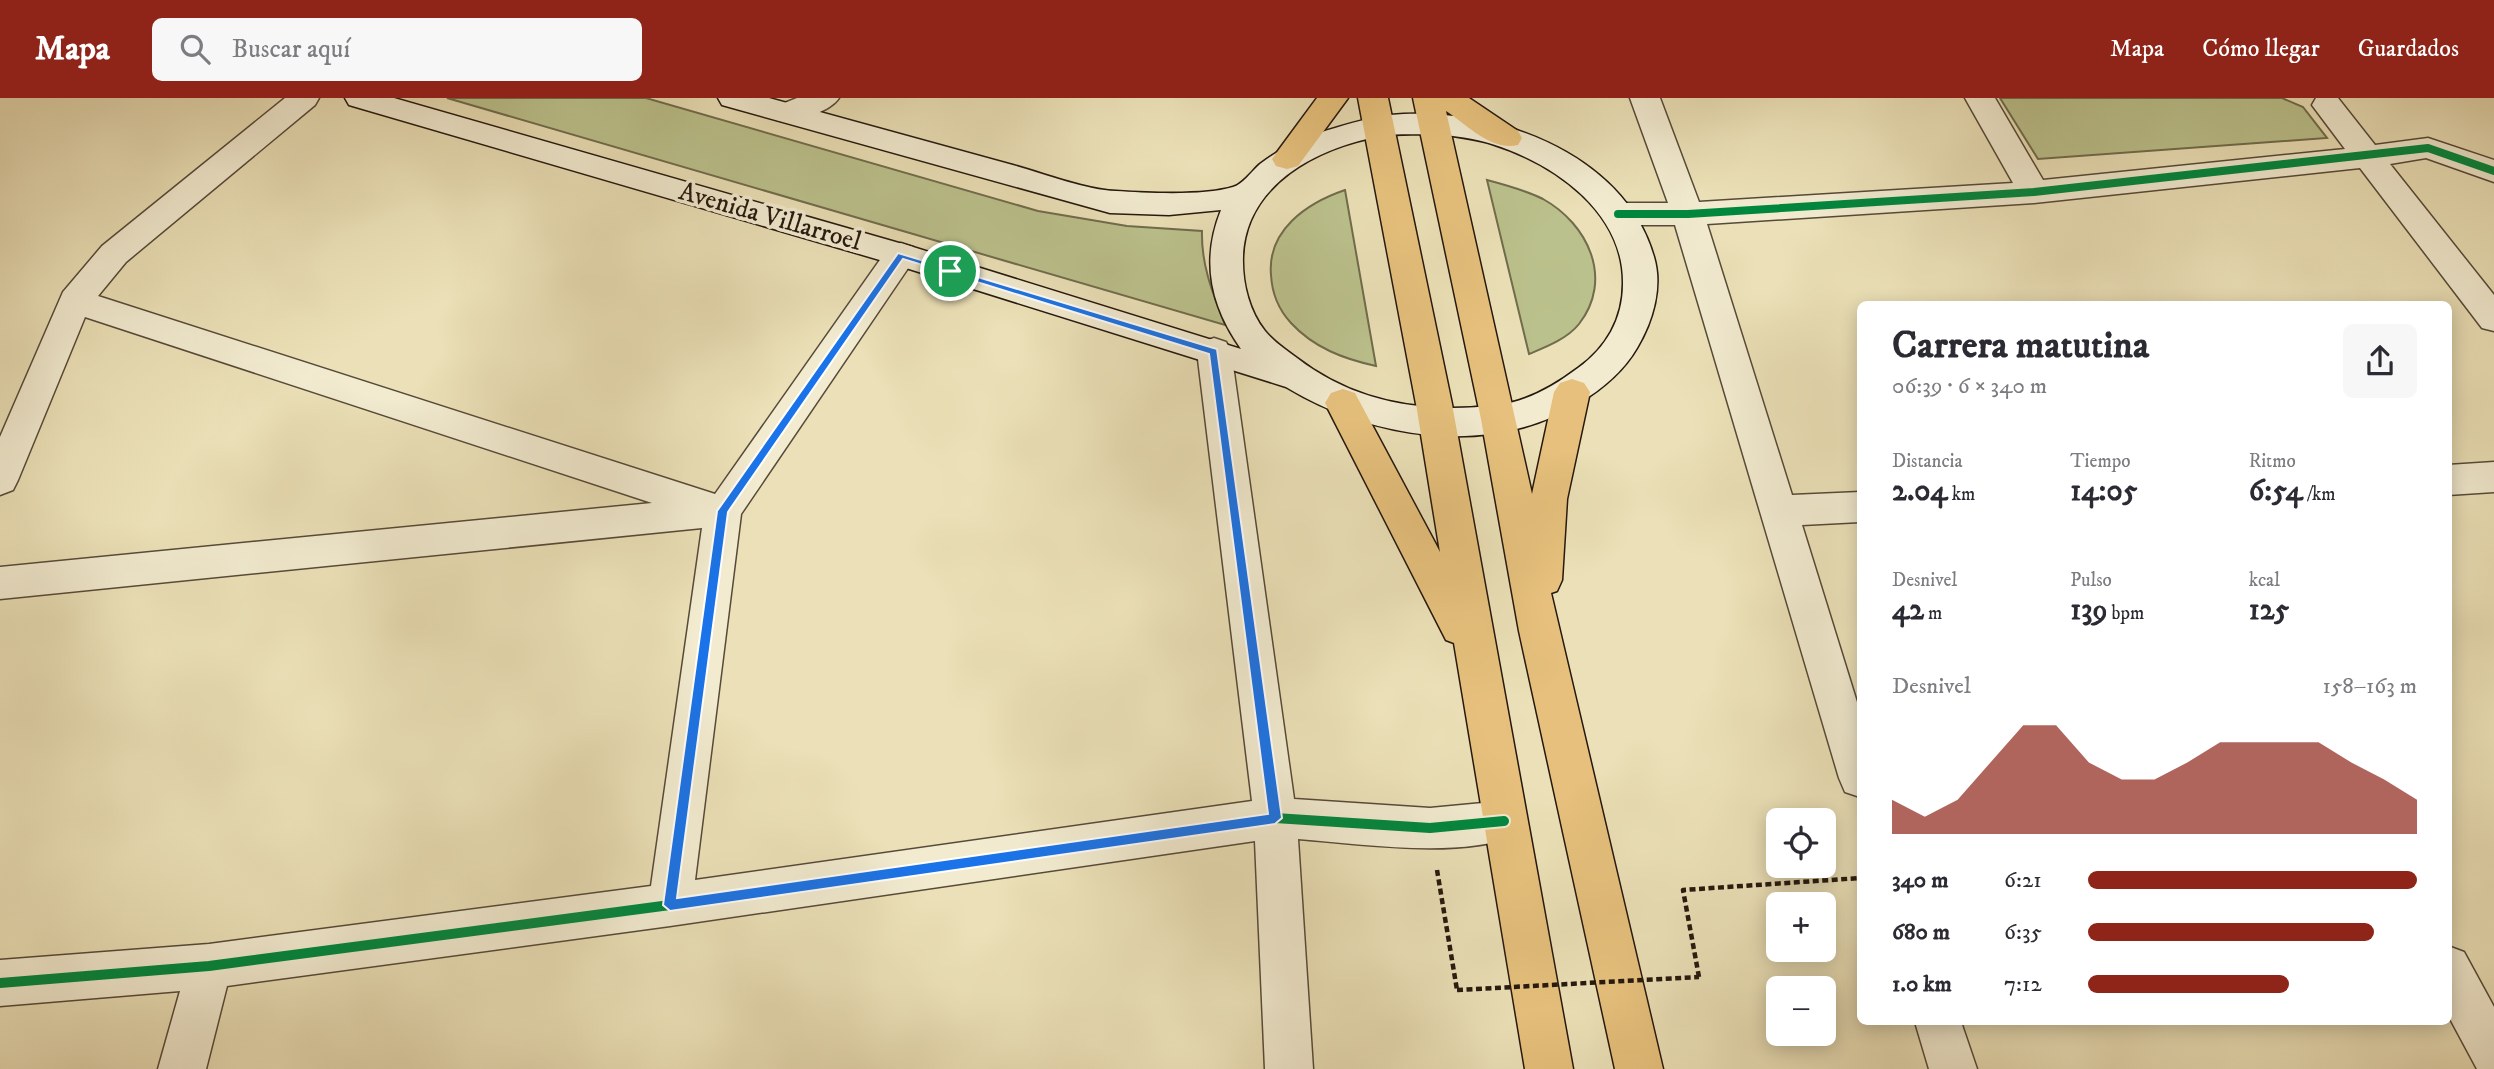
<!DOCTYPE html>
<html lang="es">
<meta charset="utf-8">
<style>
body{margin:0;font-family:"IM FELL DW Pica",serif;background:#f7f7f7;color:#2b2b33;height:100vh;display:flex;flex-direction:column;font-size:26px;white-space:nowrap}
*{box-sizing:border-box;margin:0}
p{font-size:23px;color:#7c7c81}
.icon{flex:none;width:38px;height:38px;fill:none;stroke:currentColor;stroke-width:2;stroke-linecap:round;stroke-linejoin:round}
.map{position:relative;flex:1;overflow:hidden}
.side{position:absolute;left:1857px;top:203px;width:595px;height:724px;display:flex;flex-direction:column;background:#fff;border-radius:10px;box-shadow:0 4px 18px #0003}
.side>*{flex:none}
.controls{position:absolute;left:1766px;top:710px;display:grid;gap:14px}
.controls a{display:grid;place-items:center;width:70px;height:70px;border-radius:10px;background:#fff;box-shadow:0 4px 18px #0003;font-size:35px}
.pin{position:absolute;display:grid;place-items:center;width:60px;height:60px;color:#fff;margin:-30px;border:4px solid #fff;border-radius:50%;box-shadow:0 2px 7px #0007}
.round{display:grid;place-items:center;flex:none;width:74px;height:74px;border-radius:10px;background:#f7f7f7}
.head{display:flex;align-items:center;justify-content:space-between;height:119px;padding:0 35px}
h1{font-size:38px;font-weight:800;line-height:52px}
.figures{display:grid;grid-template-columns:repeat(3,1fr);gap:10px;height:119px;padding:7px 35px}
.figures div{display:grid;align-content:center}
.figures b{font-size:30px;font-weight:800}
.figures small{font-size:19px;font-weight:400}
.figures p{font-size:19px}
.chart{height:196px;padding:14px 35px}
.chart p{display:flex;justify-content:space-between}
.chart svg{width:100%;height:126px;margin-top:7px;fill:#8f2418;opacity:.7}
ul{padding:0 35px;list-style:none;font-size:23px}
li{display:grid;grid-template-columns:112px 84px 1fr;align-items:center;height:52px}
li i{height:18px;border-radius:9px;background:#8f2418}
header{display:flex;align-items:center;gap:42px;box-sizing:border-box;height:98px;padding:0 35px;background:#8f2418;color:#fff}
header strong{font-size:33px}
nav{display:flex;gap:38px;margin-inline-start:auto;font-size:24px}
.search{width:490px;height:63px;background:#f7f7f7;display:flex;align-items:center;gap:18px;box-sizing:border-box;padding:0 24px;border-radius:10px;color:#7c7c81;font-size:26px}
.map>svg:first-child{display:block}
.green{fill:#bbc18c;stroke:#706c4d;stroke-width:2}
.lines{fill:none;stroke-linecap:round;stroke-linejoin:round}
.minor-casing{stroke:#564a38;stroke-width:3}
.secondary-casing{stroke:#25180e;stroke-width:3}
.trunk-casing{stroke:#25180e;stroke-width:3}
.path{stroke:#25180e;stroke-width:4.5;stroke-dasharray:6 3.5;stroke-linecap:butt}
.minor{fill:#f2ebd0;fill-rule:evenodd}
.secondary{fill:#f2ebd0;fill-rule:evenodd}
.trunk{fill:#e6c07c;fill-rule:evenodd}
.path-bridge{stroke:#25180e;stroke-width:4.5;stroke-dasharray:6 3.5;stroke-linecap:butt}
.cycleway-far1-casing{stroke:#f2ebd0;stroke-width:11}
.cycleway-casing{stroke:#f2ebd0;stroke-width:14}
.cycleway-far1{stroke:#00873e;stroke-width:8}
.cycleway{stroke:#00873e;stroke-width:10}
.route{fill:#1a73e8;stroke:#fff;stroke-width:2;fill-rule:evenodd}
.labels{text-anchor:middle;dominant-baseline:central;stroke-width:7;stroke-linejoin:round;paint-order:stroke}
.street-label{font-size:26px;fill:#25180e;stroke:#f2ebd0}
</style>
<header>
<strong>Mapa</strong>
<div class="search"><svg class="icon" aria-label="search" viewBox="0 0 24 24"><circle cx="10" cy="10" r="6"/><path d="M15 15l6 6"/></svg>Buscar aquí</div>
<nav><a>Mapa</a><a>Cómo llegar</a><a>Guardados</a></nav>
</header>
<div class="map">
<svg width="2494" height="971" viewBox="0 0 2494 971">
<rect width="100%" height="100%" fill="#ebe0b7"/>
<filter id="stains"><feTurbulence type="fractalNoise" baseFrequency=".00286" numOctaves="4"/><feColorMatrix values="0 0 0 0 .2 0 0 0 0 .09 0 0 0 0 .02 0 0 0 .5 -.17"/></filter>
<radialGradient id="worn" r=".72"><stop offset=".6" stop-color="#630" stop-opacity="0"/><stop offset="1" stop-color="#630" stop-opacity=".3"/></radialGradient>
<path class="green" d="M447 0H646L1038 113 1127 128 1202 133C1201 167 1213 196 1225 227Z
M2000 0H2282L2303 9 2327 40 2038 61Z
M1487 82C1506 87 1525 92 1543 101 1588 126 1614 181 1579 226 1567 241 1546 249 1529 256Z
M1345 92 1376 268C1344 261 1314 250 1291 225 1278 211 1272 195 1271 177 1267 132 1307 105 1345 92Z"/>
<g class="lines">
<defs>
<path id="minor" d="M285 0H319L315 7 126 164 98 198 715 396 889 149 901 145 913 149 917 157 741 416 695 782 1252 703 1197 253 1202 244 1214 240 1226 244 1231 253 1294 701 1430 710 1504 703 1519 709 1525 723 1519 737C1458 761 1363 746 1298 741L1313 971H1265L1255 743 670 828 227 888 206 971H158L180 893 0 908V862L209 846 651 788 702 430 0 501V469L652 405 85 219 18 382 13 392 0 397V339L63 194 102 148Z
M797 0H839C830 14 793 26 777 22L773 15 777 8Z
M1630 0H1660L1699 104 2013 85 1965 0H1995L2043 82 2345 51 2312 7 2316 0H2338L2375 47 2428 40 2494 62V84L2426 60 2390 66 2494 197V233L2482 230 2360 70 2034 105 1707 126 1792 397 1860 394V424L1802 427 1860 614V699L1845 694 1839 680 1675 127H1618L1607 124 1602 116 1607 108 1618 105H1668Z
M2494 364V394L2448 397V367Z
M2448 848 2464 854 2494 909V971H2477L2448 917Z
M1915 924H1961L1977 971H1929Z"/>
<path id="secondary" d="M345 0H394L913 149 1241 251C1210 207 1201 162 1221 112L1169 117 1110 115 722 7 718 0H769C849 22 929 44 1009 66 1040 74 1085 92 1116 93 1147 95 1204 98 1233 89 1242 87 1252 73 1260 66 1277 53 1298 42 1319 35 1341 28 1366 20 1390 17 1489 7 1624 53 1654 159 1663 189 1653 223 1637 250 1623 274 1602 291 1579 305 1490 360 1372 341 1286 289L890 165 349 7ZM1435 36C1454 38 1474 40 1492 46 1555 66 1624 114 1623 186 1623 221 1606 250 1578 270 1554 288 1527 304 1497 307 1426 316 1355 305 1297 260 1286 252 1274 244 1265 233 1249 213 1242 184 1243 158 1246 86 1318 49 1382 38 1400 35 1417 37 1435 36Z"/>
<path id="trunk" d="M1317 0H1348L1298 68 1287 71 1276 68 1272 61Z
M1358 0H1388L1452 306 1573 971H1525L1454 545 1446 542 1325 305 1331 295 1343 291 1355 295 1440 454 1416 306Z
M1413 0H1469L1518 33 1522 40 1518 47C1492 54 1466 26 1446 13L1532 396 1554 294 1560 285 1572 281 1584 285 1590 294 1567 401 1562 482 1557 493 1551 495 1663 971H1615L1519 533 1481 321Z"/>
</defs>
<use href="#minor" class="minor-casing"/>
<use href="#secondary" class="secondary-casing"/>
<use href="#trunk" class="trunk-casing"/>
<path class="path" d="M1437 772 1457 892
M1699 879 1683 792 1860 780"/>
<use href="#minor" class="minor"/>
<use href="#secondary" class="secondary"/>
<use href="#trunk" class="trunk"/>
<path class="path-bridge" d="M1457 892 1699 879"/>
<defs>
<path id="cycleway-far1" d="M1618 116H1688L2034 94 2428 50 2494 73"/>
<path id="cycleway" d="M0 885 209 868 670 807 1275 720 1430 730 1504 723"/>
</defs>
<use href="#cycleway-far1" class="cycleway-far1-casing"/>
<use href="#cycleway" class="cycleway-casing"/>
<use href="#cycleway-far1" class="cycleway-far1"/>
<use href="#cycleway" class="cycleway"/>
</g>
<path class="route" d="M898 155 1217 251 1282 720 1275 726 670 813 663 807 717 413ZM903 161 1209 256 1268 716 677 800 728 414Z"/>
<g class="labels">
<g class="street-label">
<text transform="translate(770 119) rotate(16)">Avenida Villarroel</text>
</g>
</g>
<rect width="100%" height="100%" filter="url(#stains)"/>
<rect width="100%" height="100%" fill="url(#worn)"/>
</svg>
<div class="controls">
<a><svg class="icon" aria-label="locate" viewBox="0 0 24 24"><circle cx="12" cy="12" r="6"/><path d="M12 2v4M12 18v4M2 12h4M18 12h4"/></svg></a>
<a>+</a>
<a>−</a>
</div>
<div class="pin" style="left:950px;top:173px;background:#1e9e55"><svg class="icon" aria-label="arrive" viewBox="0 0 24 24"><path d="M6 21V4h12l-3 4 3 4H6"/></svg></div>
<section class="side">
<div class="head"><div><h1>Carrera matutina</h1><p>06:39 · 6 × 340 m</p></div><a class="round"><svg class="icon" aria-label="share" viewBox="0 0 24 24"><path d="M12 15V3M7 8l5-5 5 5M5 13v7h14v-7"/></svg></a></div>
<div class="figures">
<div><p>Distancia</p><b>2.04<small> km</small></b></div>
<div><p>Tiempo</p><b>14:05</b></div>
<div><p>Ritmo</p><b>6:54<small> /km</small></b></div>
</div>
<div class="figures">
<div><p>Desnivel</p><b>42<small> m</small></b></div>
<div><p>Pulso</p><b>139<small> bpm</small></b></div>
<div><p>kcal</p><b>125</b></div>
</div>
<div class="chart"><p><span>Desnivel</span>158–163 m</p>
<svg viewBox="0 0 160 44" preserveAspectRatio="none"><path d="M0 44V32L10 38L20 32L30 19L40 6L50 6L60 19L70 25L80 25L90 19L100 12L110 12L120 12L130 12L140 19L150 25L160 32V44z"/></svg>
</div>
<ul>
<li><b>340 m</b>6:21<i style="width:100%"></i></li>
<li><b>680 m</b>6:35<i style="width:87%"></i></li>
<li><b>1.0 km</b>7:12<i style="width:61%"></i></li>
</ul>
</section>
</div>
